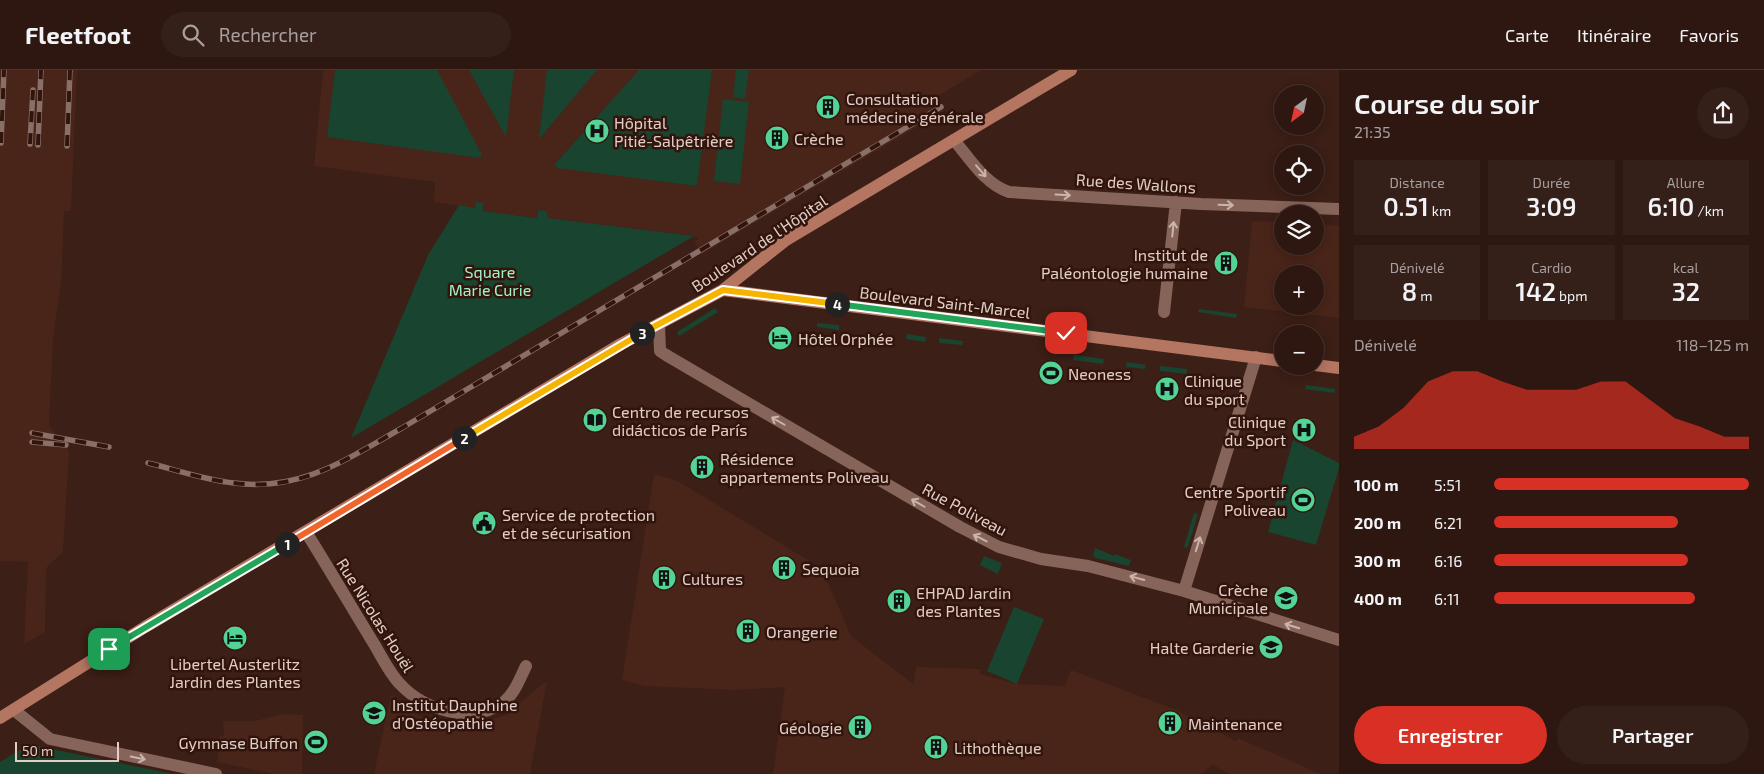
<!DOCTYPE html>
<html lang="fr">
<meta charset="utf-8">
<style>
body{margin:0;font-family:"Exo 2",sans-serif;background:#352019;color:#f1f3f6;height:100vh;display:flex;flex-direction:column;font-size:19px;white-space:nowrap}
*{box-sizing:border-box;margin:0}
p{font-size:16px;color:#a79f9f}
.icon{flex:none;width:28px;height:28px;fill:none;stroke:currentColor;stroke-width:2;stroke-linecap:round;stroke-linejoin:round}
.map{position:relative;flex:1;overflow:hidden}
.panel{display:flex;flex-direction:column;background:#2d1710;width:425px}
.panel>*{flex:none}
.needle{width:32px;rotate:213deg}
.buttons{position:absolute;left:1274px;top:15px;display:grid;gap:10px}
.buttons a{display:grid;place-items:center;width:50px;height:50px;border-radius:50%;background:#2d1710;box-shadow:0 2px 12px #0003,0 0 0 1px #483630;font-size:25px}
.scale{position:absolute;left:15px;bottom:12px;width:104px;box-sizing:border-box;padding-left:5px;border:2px solid #e2cec7;border-top:0;font-size:14px;line-height:18px;white-space:nowrap;color:#e2cec7;-webkit-text-stroke:4px #31150c;paint-order:stroke}
.pin{position:absolute;display:grid;place-items:center;width:42px;height:42px;color:#fff;margin:-21px;border-radius:10px;box-shadow:0 2px 8px #0006}
.km{position:absolute;width:25px;height:25px;margin:-12px;border-radius:50%;background:#222;color:#fff;font-size:14px;line-height:25px;text-align:center}
.round{display:grid;place-items:center;flex:none;width:52px;height:52px;border-radius:26px;background:#352019}
.head{display:flex;align-items:center;justify-content:space-between;height:85px;padding:0 15px}
h1{font-size:28px;font-weight:600;line-height:38px}
.stats{display:grid;grid-template-columns:repeat(3,1fr);gap:8px;height:85px;padding:5px 15px}
.stats div{display:grid;align-content:center;border-radius:0px;background:#352019;text-align:center}
.stats b{font-size:25px;font-weight:600}
.stats small{font-size:14px;font-weight:400}
.stats p{font-size:14px}
.chart{height:140px;padding:10px 15px}
.chart p{display:flex;justify-content:space-between}
.chart svg{width:100%;height:90px;margin-top:5px;fill:#d93025;opacity:.7}
.primary-button{display:flex;gap:10px;margin-top:auto;padding:10px 15px}
.primary-button a{flex:1;height:58px;border-radius:30px;background:#d93025;color:#fff;font-size:20px;font-weight:600;line-height:58px;text-align:center}
.primary-button a+a{background:#352019;color:#f1f3f6}
ul{padding:0 15px;list-style:none;font-size:16px}
li{display:grid;grid-template-columns:80px 60px 1fr;align-items:center;height:38px}
li i{height:12px;border-radius:6px;background:#d93025}
header{display:flex;align-items:center;gap:30px;box-sizing:border-box;height:70px;padding:0 25px;background:#2d1710;border-bottom:1px solid #483630}
header strong{font-size:24px}
nav{display:flex;gap:28px;margin-inline-start:auto;font-size:18px}
.search{width:350px;height:45px;background:#352019;display:flex;align-items:center;gap:12px;box-sizing:border-box;padding:0 18px;border-radius:28px;color:#a79f9f;font-size:19px}
main{display:flex;flex:1;min-height:0}
.map>svg:first-child{display:block}
.built{fill:#492419;fill-rule:evenodd}
.green{fill:#19442f}
.lines{fill:none;stroke-linecap:round;stroke-linejoin:round}
.minor{stroke:#876459;stroke-width:12}
.major{stroke:#b47561;stroke-width:12}
.rail-casing{stroke:#886f67;stroke-width:5.5}
.rail{stroke:#31150c;stroke-width:4;stroke-dasharray:11;stroke-linecap:butt}
.oneway{stroke:#cbb4ac}
.split-1-casing{stroke:#fff;stroke-width:10}
.split-2-casing{stroke:#fff;stroke-width:10}
.split-3-casing{stroke:#fff;stroke-width:10}
.split-4-casing{stroke:#fff;stroke-width:10}
.split-5-casing{stroke:#fff;stroke-width:10}
.split-1{stroke:#22a559;stroke-width:6}
.split-2{stroke:#f0652b;stroke-width:6}
.split-3{stroke:#f5b400;stroke-width:6}
.split-4{stroke:#f5b400;stroke-width:6}
.split-5{stroke:#22a559;stroke-width:6}
.labels{text-anchor:middle;dominant-baseline:central;stroke-width:5;stroke-linejoin:round;paint-order:stroke}
.poi-label{font-size:16px;fill:#e2cec7;stroke:#31150c;text-anchor:start}
.street-label{font-size:16px;fill:#e2cec7;stroke:#31150c}
.park-label{font-size:16px;fill:#a1f2c6;stroke:#31150c}
</style>
<header>
<strong>Fleetfoot</strong>
<div class="search"><svg class="icon" aria-label="search" viewBox="0 0 24 24"><circle cx="10" cy="10" r="6"/><path d="M15 15l6 6"/></svg>Rechercher</div>
<nav><a>Carte</a><a>Itinéraire</a><a>Favoris</a></nav>
</header>
<main>
<div class="map">
<svg width="1339" height="704" viewBox="0 0 1339 704">
<rect width="100%" height="100%" fill="#3c1f16"/>
<path class="built" d="M0 0H77L71 141H64L61 214 53 269 49 355 69 381 63 482 46 498 45 562 24 574 28 492 0 491Z
M323 0H981L936 27 944 41 702 184 694 171 699 169 698 167 695 168 694 166 547 148V141L538 140 537 148 482 141 483 133 475 138 434 132 435 112 314 96Z
M1252 151 1282 152V176H1315V154L1339 156V248L1244 237ZM1282 204H1315V236H1282Z
M654 404 678 411 808 490 822 505 830 517 851 566 913 614 916 597 981 599 980 604 1017 614 1065 616 1071 600 1174 639 1236 671 1238 668 1321 704H1229L1212 694 1202 704H773L785 617 735 620 645 616 622 610Z
M547 611 530 704H374L391 624 410 641 427 649 456 655H473L506 645 536 619Z
M283 644 303 645 302 704H274L217 692 220 666H224L223 651H254Z"/>
<path class="green" d="M335 0H437L482 85 480 88 327 67Z
M469 0H514L506 67Z
M547 0H597L539 69Z
M639 0H712L697 116 557 98 555 94Z
M736 0H749L745 29 733 27Z
M723 29 749 32 740 114 714 111Z
M476 132 483 133V141L537 148 538 140 547 141V148L694 166 351 368 428 185 459 135 475 138Z
M715 238 718 242 679 266 677 262Z
M1199 239 1237 244 1236 248 1198 242Z
M817 253 839 255V260L817 257Z
M907 264 926 267 925 272 906 269Z
M939 268 963 271 962 275 939 273Z
M1074 285 1104 289 1103 294 1073 290Z
M1127 292 1146 295 1145 299 1126 297Z
M1160 296 1187 299V304L1160 301Z
M1306 315 1335 319V323L1305 319Z
M1293 370 1339 393V398L1316 475 1268 462Z
M1194 443 1198 444 1188 477 1186 478 1184 477Z
M1095 478 1114 486 1115 484 1131 490 1129 496 1096 488 1093 486Z
M984 486 1002 493 998 504 980 495Z
M1014 537 1044 549 1017 614 987 601Z
M30 674 42 677 173 704H0V692Z"/>
<g class="lines">
<path class="minor" d="M954 70C970 89 985 114 1009 122L1201 134 1339 139
M1164 242 1176 132
M659 254 660 281 666 285 960 457 999 477 1041 489 1088 496 1184 521 1339 570
M306 462C328 497 349 533 371 569 380 583 389 603 400 614 424 640 473 655 504 632 515 623 520 608 526 596
M1184 521 1256 287
M14 640 50 669 216 704"/>
<path class="major" d="M723 220 1282 291
M1315 295 1339 298
M0 648 145 557 621 274 723 220 786 170 1071 0"/>
<defs>
<path id="rail" d="M1 73 4 0
M30 74 33 20
M38 75 41 0
M67 76 70 0
M32 363 109 377
M32 372 66 375
M148 393C177 400 205 410 234 413 301 422 347 389 402 358L941 37"/>
</defs>
<use href="#rail" class="rail-casing"/>
<use href="#rail" class="rail"/>
</g>
<defs><path id="oneway-shaft" d="M-6 0H5M1.5-3L5.5 0L1.5 3" fill="none" stroke-width="1.6" stroke-linecap="round" stroke-linejoin="round" transform="scale(1.25)"/></defs>
<g class="oneway">
<use href="#oneway-shaft" transform="translate(981 101) rotate(49)"/>
<use href="#oneway-shaft" transform="translate(1063 125) rotate(3)"/>
<use href="#oneway-shaft" transform="translate(1226 135) rotate(2)"/>
<use href="#oneway-shaft" transform="translate(1173 159) rotate(-84)"/>
<use href="#oneway-shaft" transform="translate(778 351) rotate(-150)"/>
<use href="#oneway-shaft" transform="translate(918 433) rotate(-150)"/>
<use href="#oneway-shaft" transform="translate(980 468) rotate(-153)"/>
<use href="#oneway-shaft" transform="translate(1198 474) rotate(-73)"/>
<use href="#oneway-shaft" transform="translate(1137 508) rotate(-165)"/>
<use href="#oneway-shaft" transform="translate(1292 556) rotate(-163)"/>
<use href="#oneway-shaft" transform="translate(138 688) rotate(12)"/>
</g>
<g class="lines">
<defs>
<path id="split-1" d="M109 579 287 474"/>
<path id="split-2" d="M287 474 464 368"/>
<path id="split-3" d="M464 368 642 263"/>
<path id="split-4" d="M642 263 723 220 837 234"/>
<path id="split-5" d="M837 234 1066 263"/>
</defs>
<use href="#split-1" class="split-1-casing"/>
<use href="#split-2" class="split-2-casing"/>
<use href="#split-3" class="split-3-casing"/>
<use href="#split-4" class="split-4-casing"/>
<use href="#split-5" class="split-5-casing"/>
<use href="#split-1" class="split-1"/>
<use href="#split-2" class="split-2"/>
<use href="#split-3" class="split-3"/>
<use href="#split-4" class="split-4"/>
<use href="#split-5" class="split-5"/>
</g>
<defs>
<symbol id="building-disc" viewBox="-11 -11 22 22"><circle r="9.5" fill="#53d396" stroke="#31150c"/><path d="M-4-6H4V6H1V3H-1V6H-4ZM-2.5-4.3h1.7v1.8h-1.7ZM.8-4.3h1.7v1.8H.8ZM-2.5-1h1.7V.8h-1.7ZM.8-1h1.7V.8H.8Z" fill="#111"/></symbol>
<symbol id="hospital-disc" viewBox="-11 -11 22 22"><circle r="9.5" fill="#53d396" stroke="#31150c"/><path d="M-5-5h3v3.5h4V-5h3V5h-3V1.5h-4V5h-3Z" fill="#111"/></symbol>
<symbol id="hotel-disc" viewBox="-11 -11 22 22"><circle r="9.5" fill="#53d396" stroke="#31150c"/><path d="M-6-4.5h1.5V1H6V5H4.5V3h-9V5H-6ZM-4 0a1.8 1.8 0 1 1 3.6 0ZM.5 0V-2.5h3Q6-2.5 6 0Z" fill="#111"/></symbol>
<symbol id="stadium-disc" viewBox="-11 -11 22 22"><circle r="9.5" fill="#53d396" stroke="#31150c"/><path d="M0-5a6.5 5 0 1 0 0 10a6.5 5 0 1 0 0-10ZM-3.5-1.8h7v3.6h-7Z" fill="#111"/></symbol>
<symbol id="library-disc" viewBox="-11 -11 22 22"><circle r="9.5" fill="#53d396" stroke="#31150c"/><path d="M-6-4Q-3-5.5-.7-3.5V5Q-3 3-6 4ZM6-4Q3-5.5 .7-3.5V5Q3 3 6 4Z" fill="#111"/></symbol>
<symbol id="civic-disc" viewBox="-11 -11 22 22"><circle r="9.5" fill="#53d396" stroke="#31150c"/><path d="M-.6-6.5H3V-4.5H.6V-3L4-1V1h2V6H-6V1h2V-1L-.6-3ZM-1.2 2.5V6h2.4V2.5Z" fill="#111"/></symbol>
<symbol id="school-disc" viewBox="-11 -11 22 22"><circle r="9.5" fill="#53d396" stroke="#31150c"/><path d="M0-5L7-2L0 1L-7-2ZM-4 1L0 2.5L4 1V4Q0 6-4 4Z" fill="#111"/></symbol>
<symbol id="university-disc" viewBox="-11 -11 22 22"><circle r="9.5" fill="#53d396" stroke="#31150c"/><path d="M0-5L7-2L0 1L-7-2ZM-4 1L0 2.5L4 1V4Q0 6-4 4Z" fill="#111"/></symbol>
</defs>
<g fill-rule="evenodd">
<use href="#building-disc" x="814" y="23" width="28" height="28"/>
<use href="#hospital-disc" x="583" y="47" width="28" height="28"/>
<use href="#building-disc" x="763" y="54" width="28" height="28"/>
<use href="#building-disc" x="1212" y="179" width="28" height="28"/>
<use href="#hotel-disc" x="766" y="254" width="28" height="28"/>
<use href="#stadium-disc" x="1037" y="289" width="28" height="28"/>
<use href="#hospital-disc" x="1153" y="305" width="28" height="28"/>
<use href="#library-disc" x="581" y="336" width="28" height="28"/>
<use href="#hospital-disc" x="1290" y="346" width="28" height="28"/>
<use href="#building-disc" x="688" y="383" width="28" height="28"/>
<use href="#stadium-disc" x="1289" y="416" width="28" height="28"/>
<use href="#civic-disc" x="470" y="439" width="28" height="28"/>
<use href="#building-disc" x="770" y="484" width="28" height="28"/>
<use href="#building-disc" x="650" y="494" width="28" height="28"/>
<use href="#school-disc" x="1272" y="514" width="28" height="28"/>
<use href="#building-disc" x="885" y="517" width="28" height="28"/>
<use href="#building-disc" x="734" y="547" width="28" height="28"/>
<use href="#hotel-disc" x="221" y="554" width="28" height="28"/>
<use href="#school-disc" x="1257" y="563" width="28" height="28"/>
<use href="#university-disc" x="360" y="629" width="28" height="28"/>
<use href="#building-disc" x="1156" y="639" width="28" height="28"/>
<use href="#building-disc" x="846" y="643" width="28" height="28"/>
<use href="#stadium-disc" x="302" y="658" width="28" height="28"/>
<use href="#building-disc" x="922" y="663" width="28" height="28"/>
</g>
<g class="labels">
<g class="poi-label">
<text x="846" y="28">Consultation<tspan x="846" dy="18">médecine générale</tspan></text>
<text x="614" y="52">Hôpital<tspan x="614" dy="18">Pitié-Salpêtrière</tspan></text>
<text x="794" y="68">Crèche</text>
<text x="1208" y="184" text-anchor="end">Institut de<tspan x="1208" dy="18">Paléontologie humaine</tspan></text>
<text x="798" y="268">Hôtel Orphée</text>
<text x="1068" y="303">Neoness</text>
<text x="1184" y="310">Clinique<tspan x="1184" dy="18">du sport</tspan></text>
<text x="612" y="341">Centro de recursos<tspan x="612" dy="18">didácticos de París</tspan></text>
<text x="1286" y="351" text-anchor="end">Clinique<tspan x="1286" dy="18">du Sport</tspan></text>
<text x="720" y="388">Résidence<tspan x="720" dy="18">appartements Poliveau</tspan></text>
<text x="1286" y="421" text-anchor="end">Centre Sportif<tspan x="1286" dy="18">Poliveau</tspan></text>
<text x="502" y="444">Service de protection<tspan x="502" dy="18">et de sécurisation</tspan></text>
<text x="802" y="498">Sequoia</text>
<text x="682" y="508">Cultures</text>
<text x="1268" y="519" text-anchor="end">Crèche<tspan x="1268" dy="18">Municipale</tspan></text>
<text x="916" y="522">EHPAD Jardin<tspan x="916" dy="18">des Plantes</tspan></text>
<text x="766" y="561">Orangerie</text>
<text x="1254" y="577" text-anchor="end">Halte Garderie</text>
<text x="235" y="593" text-anchor="middle">Libertel Austerlitz<tspan x="235" dy="18">Jardin des Plantes</tspan></text>
<text x="392" y="634">Institut Dauphine<tspan x="392" dy="18">d’Ostéopathie</tspan></text>
<text x="1188" y="653">Maintenance</text>
<text x="842" y="657" text-anchor="end">Géologie</text>
<text x="298" y="672" text-anchor="end">Gymnase Buffon</text>
<text x="954" y="677">Lithothèque</text>
</g>
<g class="street-label">
<text transform="translate(1136 113) rotate(4)">Rue des Wallons</text>
<text transform="translate(759 173) rotate(-34)">Boulevard de l'Hôpital</text>
<text transform="translate(945 232) rotate(7)">Boulevard Saint-Marcel</text>
<text transform="translate(965 439) rotate(28)">Rue Poliveau</text>
<text transform="translate(376 545) rotate(58)">Rue Nicolas Houël</text>
</g>
<g class="park-label">
<text x="490" y="201">Square<tspan x="490" dy="18">Marie Curie</tspan></text>
</g>
</g>
</svg>
<div class="buttons">
<a><svg class="needle" viewBox="-14 -14 28 28"><path d="M0-13l5 13h-10z" fill="#e53935"/><path d="M0 13l5-13h-10z" fill="#a79f9f"/></svg></a>
<a><svg class="icon" aria-label="locate" viewBox="0 0 24 24"><circle cx="12" cy="12" r="6"/><path d="M12 2v4M12 18v4M2 12h4M18 12h4"/></svg></a>
<a><svg class="icon" aria-label="layers" viewBox="0 0 24 24"><path d="M12 4l9 5-9 5-9-5zM3 14l9 5 9-5"/></svg></a>
<a>+</a>
<a>−</a>
</div>
<div class="scale">50 m</div>
<div class="pin" style="left:109px;top:579px;background:#1e9e55"><svg class="icon" aria-label="arrive" viewBox="0 0 24 24"><path d="M6 21V4h12l-3 4 3 4H6"/></svg></div>
<div class="pin" style="left:1066px;top:263px;background:#d93025"><svg class="icon" aria-label="check" viewBox="0 0 24 24"><path d="M5 12l5 5 9-10"/></svg></div>
<b class="km" style="left:287px;top:474px">1</b>
<b class="km" style="left:464px;top:368px">2</b>
<b class="km" style="left:642px;top:263px">3</b>
<b class="km" style="left:837px;top:234px">4</b>
</div>
<section class="panel">
<div class="head"><div><h1>Course du soir</h1><p>21:35</p></div><a class="round"><svg class="icon" aria-label="share" viewBox="0 0 24 24"><path d="M12 15V3M7 8l5-5 5 5M5 13v7h14v-7"/></svg></a></div>
<div class="stats">
<div><p>Distance</p><b>0.51<small> km</small></b></div>
<div><p>Durée</p><b>3:09</b></div>
<div><p>Allure</p><b>6:10<small> /km</small></b></div>
</div>
<div class="stats">
<div><p>Dénivelé</p><b>8<small> m</small></b></div>
<div><p>Cardio</p><b>142<small> bpm</small></b></div>
<div><p>kcal</p><b>32</b></div>
</div>
<div class="chart"><p><span>Dénivelé</span>118–125 m</p>
<svg viewBox="0 0 160 44" preserveAspectRatio="none"><path d="M0 44V38L10 33L20 24L30 11L40 6L50 6L60 11L70 15L80 15L90 15L100 11L110 11L120 20L130 29L140 33L150 38L160 38V44z"/></svg>
</div>
<ul>
<li><b>100 m</b>5:51<i style="width:100%"></i></li>
<li><b>200 m</b>6:21<i style="width:72%"></i></li>
<li><b>300 m</b>6:16<i style="width:76%"></i></li>
<li><b>400 m</b>6:11<i style="width:79%"></i></li>
</ul>
<div class="primary-button"><a>Enregistrer</a><a>Partager</a></div>
</section>
</main>
